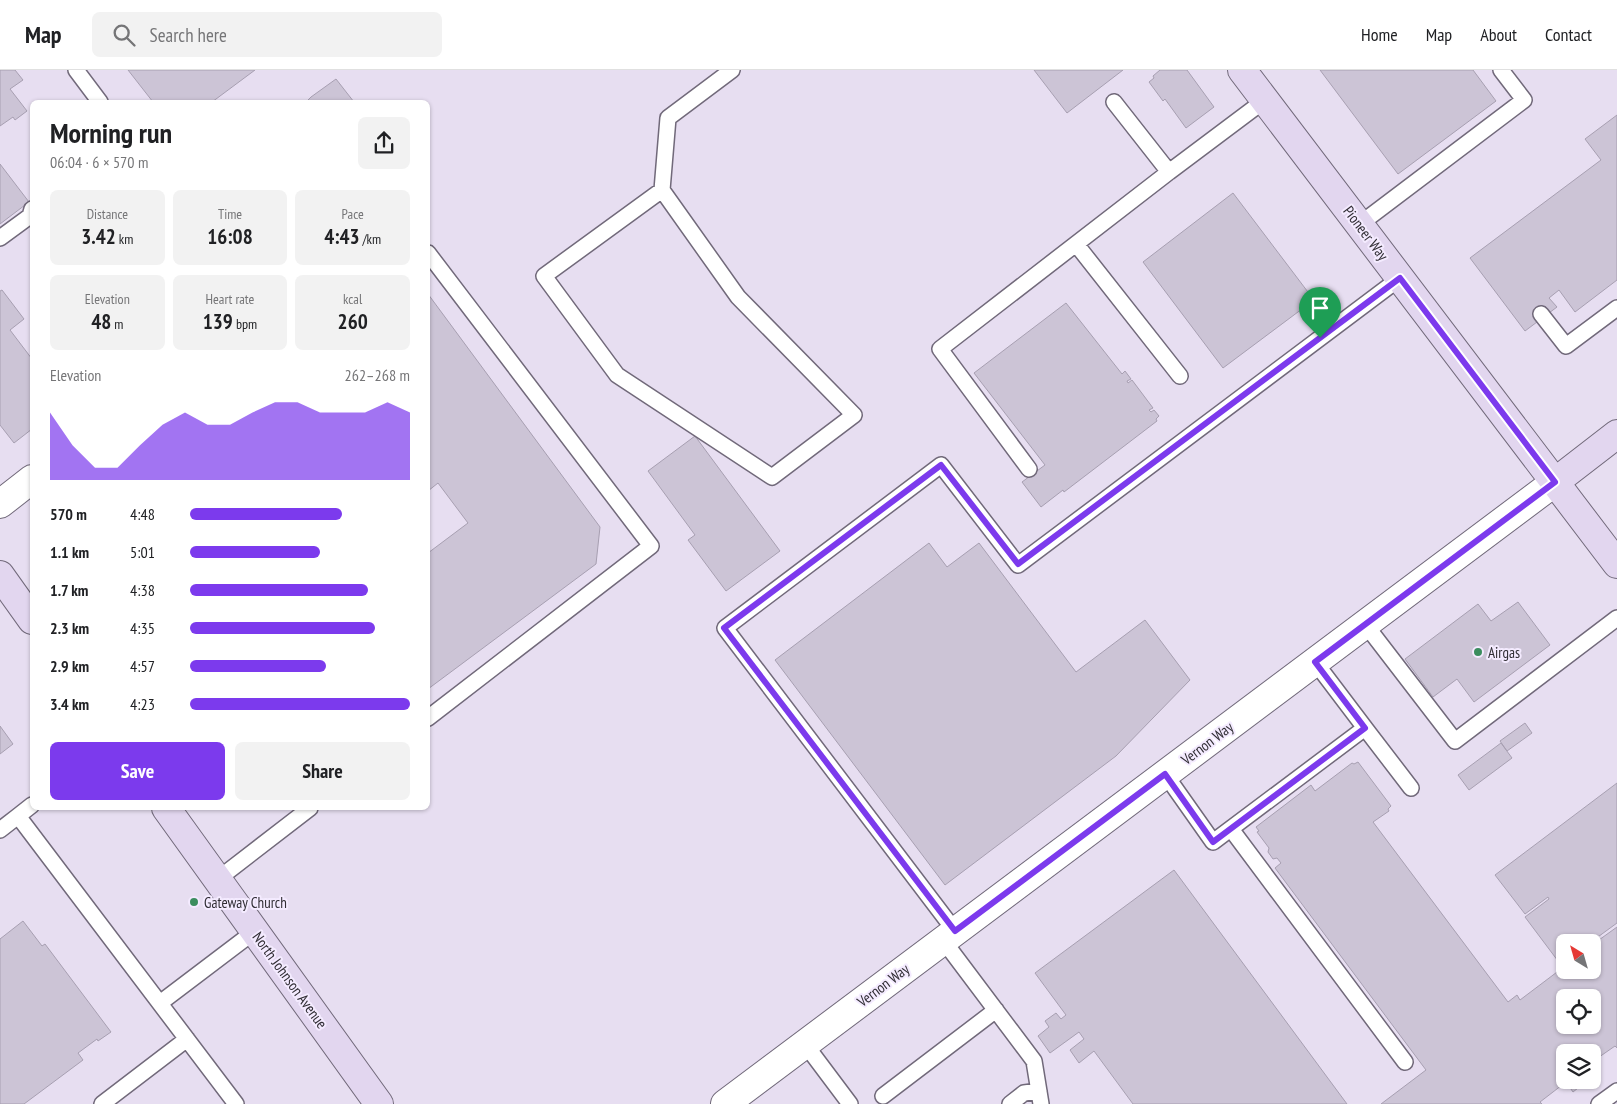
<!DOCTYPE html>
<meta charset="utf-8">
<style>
body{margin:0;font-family:"PT Sans Narrow",sans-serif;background:#f2f2f2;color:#202124;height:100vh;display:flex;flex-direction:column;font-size:19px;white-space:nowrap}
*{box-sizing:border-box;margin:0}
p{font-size:16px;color:#757577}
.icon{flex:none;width:28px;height:28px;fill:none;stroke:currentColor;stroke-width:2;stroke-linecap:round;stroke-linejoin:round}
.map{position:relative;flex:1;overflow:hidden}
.side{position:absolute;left:30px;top:30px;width:400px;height:710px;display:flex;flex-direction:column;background:#fff;border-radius:8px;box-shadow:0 1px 4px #0004}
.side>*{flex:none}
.needle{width:32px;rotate:323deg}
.buttons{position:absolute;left:1556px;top:864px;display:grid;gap:10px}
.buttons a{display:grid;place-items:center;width:45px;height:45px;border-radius:8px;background:#fff;box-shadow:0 1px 4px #0004;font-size:25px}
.pin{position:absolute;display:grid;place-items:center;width:42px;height:42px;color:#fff;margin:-51px -21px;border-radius:50% 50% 50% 0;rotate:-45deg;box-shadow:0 0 5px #0007}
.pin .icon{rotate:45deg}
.round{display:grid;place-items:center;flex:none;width:52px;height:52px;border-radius:8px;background:#f2f2f2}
.headline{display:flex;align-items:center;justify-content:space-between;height:85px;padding:0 20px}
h1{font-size:28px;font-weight:600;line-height:38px}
.figures{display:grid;grid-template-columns:repeat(3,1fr);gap:8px;height:85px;padding:5px 20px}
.figures div{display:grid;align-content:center;border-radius:8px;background:#f2f2f2;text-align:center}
.figures b{font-size:21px;font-weight:600}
.figures small{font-size:14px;font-weight:400}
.figures p{font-size:14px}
.chart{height:140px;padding:10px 20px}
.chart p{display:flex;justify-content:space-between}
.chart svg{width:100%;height:90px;margin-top:5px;fill:#7c3aed;opacity:.7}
.action{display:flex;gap:10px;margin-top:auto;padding:10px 20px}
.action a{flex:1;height:58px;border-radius:8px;background:#7c3aed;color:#fff;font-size:20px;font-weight:600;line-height:58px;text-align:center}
.action a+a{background:#f2f2f2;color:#202124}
ul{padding:0 20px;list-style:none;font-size:16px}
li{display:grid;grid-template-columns:80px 60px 1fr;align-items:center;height:38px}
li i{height:12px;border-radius:6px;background:#7c3aed}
header{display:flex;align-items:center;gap:30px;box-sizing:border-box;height:70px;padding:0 25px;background:#fff;border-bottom:1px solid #e0e0e0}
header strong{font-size:24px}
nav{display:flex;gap:28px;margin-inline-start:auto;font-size:18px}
.search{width:350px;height:45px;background:#f2f2f2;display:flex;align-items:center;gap:12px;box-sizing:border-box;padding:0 18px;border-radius:8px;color:#757577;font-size:19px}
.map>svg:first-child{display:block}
.building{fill:#ccc4d6;stroke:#a79fb1;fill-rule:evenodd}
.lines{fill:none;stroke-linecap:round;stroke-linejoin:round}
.service-casing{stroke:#71697a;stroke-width:18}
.minor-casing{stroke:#71697a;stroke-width:30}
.tertiary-casing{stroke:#71697a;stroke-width:30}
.secondary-casing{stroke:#71697a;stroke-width:30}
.service{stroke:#fff;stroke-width:15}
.minor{stroke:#fff;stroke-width:28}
.tertiary{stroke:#fff;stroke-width:28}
.secondary{stroke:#e2d6ef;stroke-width:28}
.route-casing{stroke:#fff;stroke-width:10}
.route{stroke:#7c3aed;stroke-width:6}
.poi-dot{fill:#3b8d5e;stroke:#f4ebff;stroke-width:2}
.labels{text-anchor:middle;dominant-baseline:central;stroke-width:4;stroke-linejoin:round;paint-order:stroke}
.street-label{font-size:15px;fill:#312e35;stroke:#f4ebff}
.poi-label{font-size:15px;fill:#312e35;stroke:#f4ebff;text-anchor:start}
</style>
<header>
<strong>Map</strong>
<div class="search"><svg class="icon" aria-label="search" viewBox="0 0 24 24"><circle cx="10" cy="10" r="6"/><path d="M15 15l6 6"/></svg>Search here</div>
<nav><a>Home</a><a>Map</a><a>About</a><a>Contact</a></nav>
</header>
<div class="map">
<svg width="1617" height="1034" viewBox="0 0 1617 1034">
<rect width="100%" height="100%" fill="#e7def1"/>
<path class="building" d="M0 0H15L23 10 10 19 27 41 15 50 13 47 0 56Z
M128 0H255L212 32H153Z
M1034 0H1123L1067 43Z
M1160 0H1187L1214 37 1186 58 1165 29 1163 31 1149 12 1154 8 1153 6Z
M1320 0H1473L1496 31 1398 104Z
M336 9 354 32H306L311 27Z
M1617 45V210L1575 242 1559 220 1549 228 1557 237 1525 261 1470 188 1601 90 1585 69Z
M0 94 29 132 0 154Z
M1233 123 1314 230 1223 298 1143 192Z
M2 220 24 249 10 260 32 289V359L14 373 0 355V221Z
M428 224 600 457 596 494 428 619V483L468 453 438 413 428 421Z
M1066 233 1122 304 1125 301 1131 309 1127 311 1128 313 1132 310 1153 338 1149 340 1151 342 1154 340 1159 346 1156 349 1157 351 1064 422 1063 420 1041 437 1022 412 1045 395 974 303Z
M695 366 780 481 726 521 688 470 695 465 648 401Z
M929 473 947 497 979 473 1076 602 1145 550 1190 610 1116 686 945 815 775 590Z
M1518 532 1550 575 1474 632 1457 609 1433 627 1405 589 1478 534 1491 551Z
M1525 653 1532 663 1507 681 1500 671Z
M0 656 13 674 0 684Z
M1501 673 1512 688 1469 720 1458 705Z
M1358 692 1391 736 1388 739 1389 741 1373 752 1508 932 1517 925 1520 930 1565 896V900H1592V875L1617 857V978L1615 976 1592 992V982H1565V1010H1588L1573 1022 1566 1012 1540 1032 1542 1034H1381L1426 1000 1275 798 1281 793 1277 788 1273 789 1268 782 1269 778 1257 762 1259 761 1256 757 1311 715 1315 721 1352 693 1354 694ZM1565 928H1592V955H1565Z
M1617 713V853L1591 872H1565V892L1561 895 1525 847 1549 829 1548 827 1525 844 1495 805Z
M1174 800 1347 1034H1133L1094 981 1079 993 1070 980 1084 969 1079 962 1050 983 1038 966 1049 957 1045 951 1056 943 1061 949 1066 945 1035 903Z
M23 851 42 876 45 874 111 962 98 971 97 969 78 983 83 990 24 1034H0V869Z"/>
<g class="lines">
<defs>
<path id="service" d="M76 0 100 32
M1114 32 1169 102 1265 30
M662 120 544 206 617 305 772 407 854 345 738 227 662 120 668 48 732 0
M1360 154 1524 30 1501 0
M0 168 30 146 32 139
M1076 174 1180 306
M428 183 651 476 428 648
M1541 244 1566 276 1617 238
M1029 399 940 279 1169 102
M1365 554 1455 671 1617 548
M1365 658 1411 718
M1165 704 1213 772 1365 658 1315 592
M18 746 32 735
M1231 759 1405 992
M0 760 18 746 236 1034
M218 809 310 738
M955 861 725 558 941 395 1018 495 1400 208
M943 870 1034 991 1041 1034
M160 933 255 861
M805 974 850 1034
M883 1026 996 940
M102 1034 187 969
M1010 1034 1024 1023 1039 1021
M1599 1034 1617 1021"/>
<path id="minor" d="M0 434 32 409"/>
<path id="tertiary" d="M725 1034 1555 412"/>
<path id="secondary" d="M1242 0 1617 494
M1555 412 1617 364
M0 505 32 550
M166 738 379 1034"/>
</defs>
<use href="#service" class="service-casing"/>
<use href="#minor" class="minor-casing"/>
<use href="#tertiary" class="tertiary-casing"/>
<use href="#secondary" class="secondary-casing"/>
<use href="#service" class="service"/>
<use href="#minor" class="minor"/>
<use href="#tertiary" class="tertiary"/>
<use href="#secondary" class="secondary"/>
</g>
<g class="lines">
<defs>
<path id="route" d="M1400 208 1555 412 1315 592 1365 658 1213 772 1165 704 955 861 724 558 941 395 1018 494Z"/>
</defs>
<use href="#route" class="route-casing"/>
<use href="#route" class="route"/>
</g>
<g class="poi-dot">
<circle cx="1478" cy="582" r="5"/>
<circle cx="194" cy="832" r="5"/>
</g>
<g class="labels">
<g class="street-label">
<text transform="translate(1366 163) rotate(53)">Pioneer Way</text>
<text transform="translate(1207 673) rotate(-37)">Vernon Way</text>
<text transform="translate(290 910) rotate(54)">North Johnson Avenue</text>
<text transform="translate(883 915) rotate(-37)">Vernon Way</text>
</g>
<g class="poi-label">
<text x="1488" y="582">Airgas</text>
<text x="204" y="832">Gateway Church</text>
</g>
</g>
</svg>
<div class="buttons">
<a><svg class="needle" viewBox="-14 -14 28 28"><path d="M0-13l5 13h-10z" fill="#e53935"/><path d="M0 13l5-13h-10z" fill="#757577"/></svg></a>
<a><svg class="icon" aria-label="locate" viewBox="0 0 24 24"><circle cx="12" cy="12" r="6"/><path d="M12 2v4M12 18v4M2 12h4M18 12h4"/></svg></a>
<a><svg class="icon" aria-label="layers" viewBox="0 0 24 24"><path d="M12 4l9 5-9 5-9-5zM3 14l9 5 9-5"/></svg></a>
</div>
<div class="pin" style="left:1320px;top:268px;background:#1e9e55"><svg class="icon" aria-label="arrive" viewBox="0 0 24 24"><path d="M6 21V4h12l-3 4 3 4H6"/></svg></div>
<section class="side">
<div class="headline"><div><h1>Morning run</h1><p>06:04 · 6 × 570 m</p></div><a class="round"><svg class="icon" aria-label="share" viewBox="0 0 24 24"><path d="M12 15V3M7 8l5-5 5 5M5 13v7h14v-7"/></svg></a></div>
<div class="figures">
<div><p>Distance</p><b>3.42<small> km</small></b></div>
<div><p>Time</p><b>16:08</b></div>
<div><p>Pace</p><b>4:43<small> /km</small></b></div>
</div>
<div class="figures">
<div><p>Elevation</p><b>48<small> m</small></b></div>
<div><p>Heart rate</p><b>139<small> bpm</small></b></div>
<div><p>kcal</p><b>260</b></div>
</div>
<div class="chart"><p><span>Elevation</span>262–268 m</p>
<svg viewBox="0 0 160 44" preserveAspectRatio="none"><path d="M0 44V11L10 27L20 38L30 38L40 27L50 17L60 11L70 17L80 17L90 11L100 6L110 6L120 11L130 11L140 11L150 6L160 11V44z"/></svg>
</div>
<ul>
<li><b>570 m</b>4:48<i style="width:69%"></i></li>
<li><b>1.1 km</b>5:01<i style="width:59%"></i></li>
<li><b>1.7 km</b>4:38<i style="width:81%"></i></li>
<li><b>2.3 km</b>4:35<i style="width:84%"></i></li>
<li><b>2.9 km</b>4:57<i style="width:62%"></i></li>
<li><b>3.4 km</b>4:23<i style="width:100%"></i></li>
</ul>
<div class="action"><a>Save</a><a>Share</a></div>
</section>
</div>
